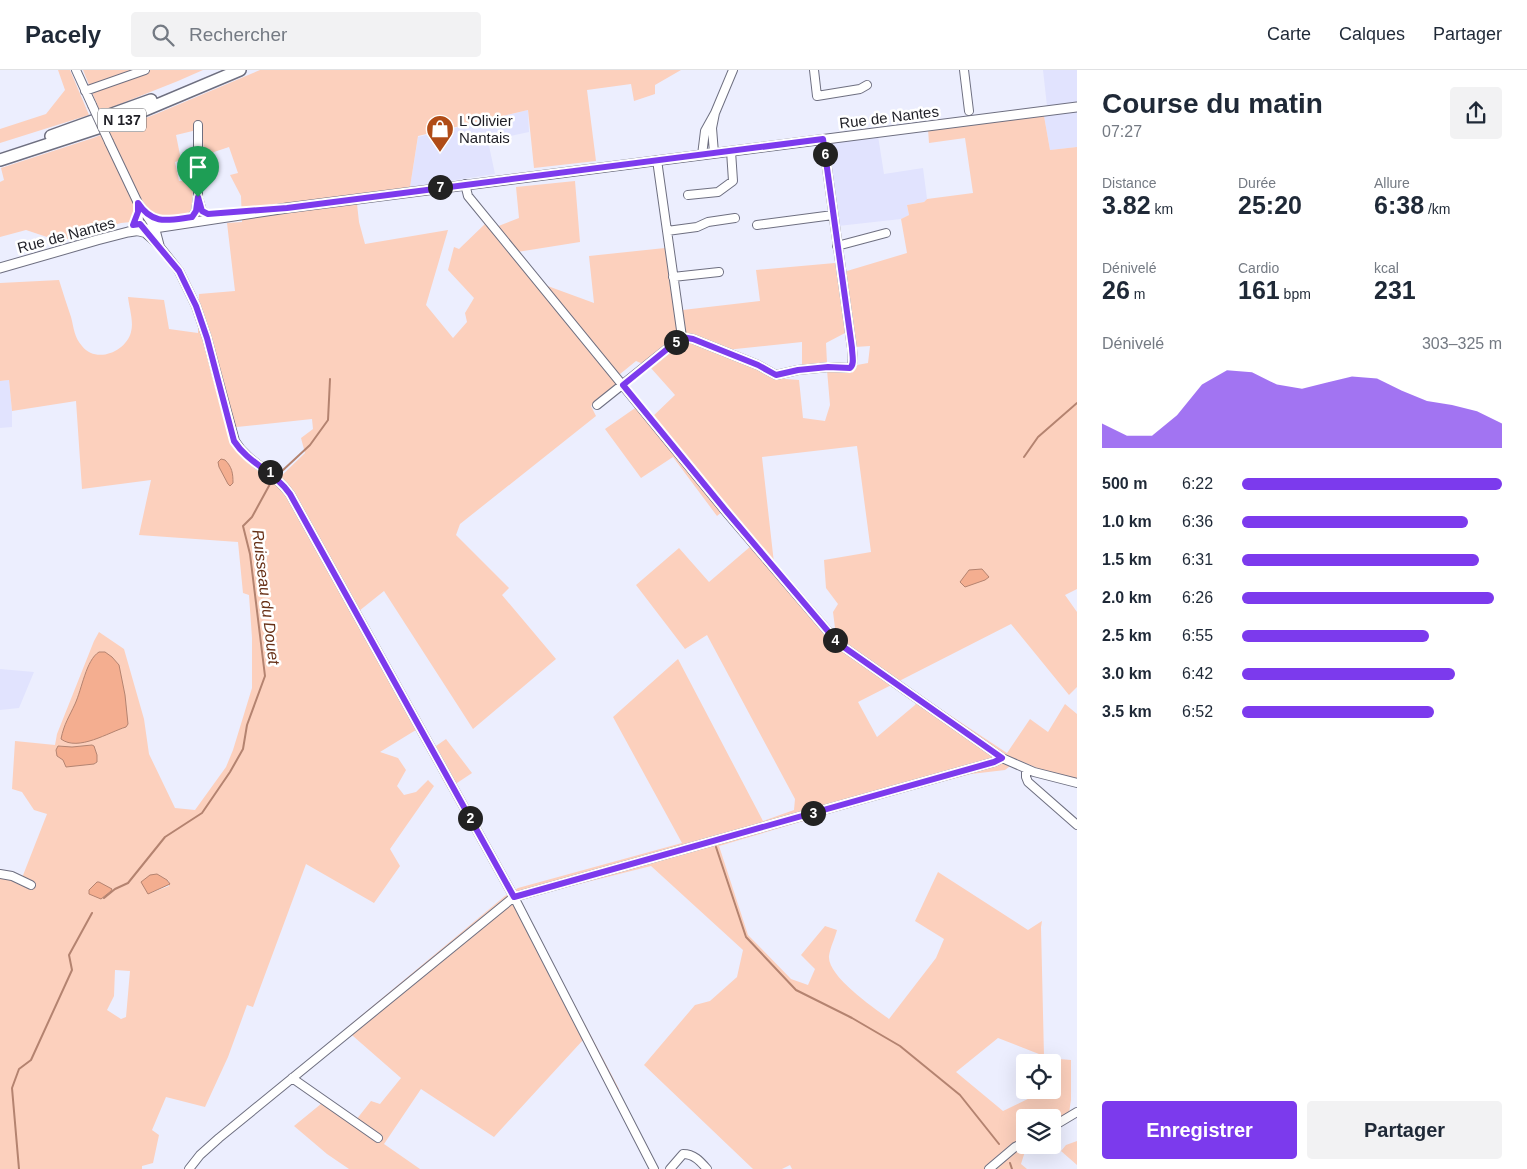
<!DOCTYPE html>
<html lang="fr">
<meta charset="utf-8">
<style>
body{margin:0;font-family:Arial,sans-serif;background:#f2f2f3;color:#1f2937;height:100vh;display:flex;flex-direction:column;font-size:19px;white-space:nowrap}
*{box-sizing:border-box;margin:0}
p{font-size:16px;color:#747a83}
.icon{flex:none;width:28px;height:28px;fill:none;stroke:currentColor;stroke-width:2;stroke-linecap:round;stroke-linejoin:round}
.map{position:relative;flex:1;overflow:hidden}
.details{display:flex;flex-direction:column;background:#fff;width:450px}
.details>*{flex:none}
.tools{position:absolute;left:1016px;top:984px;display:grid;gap:10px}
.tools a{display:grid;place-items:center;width:45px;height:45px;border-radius:5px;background:#fff;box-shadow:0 5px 20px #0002;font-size:25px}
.pin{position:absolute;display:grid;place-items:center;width:42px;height:42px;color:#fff;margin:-51px -21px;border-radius:50% 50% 50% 0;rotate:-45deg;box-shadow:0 0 5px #0007}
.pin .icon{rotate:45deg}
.km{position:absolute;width:25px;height:25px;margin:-12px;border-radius:50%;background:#222;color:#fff;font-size:14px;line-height:25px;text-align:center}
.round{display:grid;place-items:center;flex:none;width:52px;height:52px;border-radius:5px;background:#f2f2f3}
.headline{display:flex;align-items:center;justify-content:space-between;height:85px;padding:0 25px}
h1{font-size:28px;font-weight:600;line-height:38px}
.figures{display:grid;grid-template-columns:repeat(3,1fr);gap:8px;height:85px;padding:5px 25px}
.figures div{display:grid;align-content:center}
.figures b{font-size:25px;font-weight:600}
.figures small{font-size:14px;font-weight:400}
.figures p{font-size:14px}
.chart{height:140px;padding:10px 25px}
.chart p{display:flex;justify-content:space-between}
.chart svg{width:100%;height:90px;margin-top:5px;fill:#7c3aed;opacity:.7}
.primary-button{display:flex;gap:10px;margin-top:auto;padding:10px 25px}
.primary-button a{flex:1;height:58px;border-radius:5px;background:#7c3aed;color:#fff;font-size:20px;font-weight:600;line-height:58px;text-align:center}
.primary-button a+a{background:#f2f2f3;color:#1f2937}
ul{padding:0 25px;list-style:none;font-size:16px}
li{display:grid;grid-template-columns:80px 60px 1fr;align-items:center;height:38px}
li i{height:12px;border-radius:6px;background:#7c3aed}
header{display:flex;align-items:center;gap:30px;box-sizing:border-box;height:70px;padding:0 25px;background:#fff;border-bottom:1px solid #e0e1e3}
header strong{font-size:24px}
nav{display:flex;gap:28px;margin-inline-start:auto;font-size:18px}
.search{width:350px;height:45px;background:#f2f2f3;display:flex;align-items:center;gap:12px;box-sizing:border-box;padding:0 18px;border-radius:5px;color:#747a83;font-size:19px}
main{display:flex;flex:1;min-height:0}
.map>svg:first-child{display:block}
.built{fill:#e1e3fe}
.green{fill:#fcd0bd;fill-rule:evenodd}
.water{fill:#f4ae90;stroke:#b48370}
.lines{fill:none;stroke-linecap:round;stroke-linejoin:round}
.stream{stroke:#b48370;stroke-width:2}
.minor-casing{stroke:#6e6f80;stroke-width:10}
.major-casing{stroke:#6e6f80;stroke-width:11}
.highway-casing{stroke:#6e6f80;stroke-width:14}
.minor{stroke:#fff;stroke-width:8}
.major{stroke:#fff;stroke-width:9}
.highway{stroke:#fff;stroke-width:11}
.minor-bridge-casing{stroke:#6e6f80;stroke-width:10;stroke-linecap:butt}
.minor-bridge{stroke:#fff;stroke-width:8}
.route-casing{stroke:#fff;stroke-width:10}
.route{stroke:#7c3aed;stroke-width:6}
.labels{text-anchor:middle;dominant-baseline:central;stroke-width:5;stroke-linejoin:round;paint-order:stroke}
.shield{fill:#fff;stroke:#626267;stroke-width:1}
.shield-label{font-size:14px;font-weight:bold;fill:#1f1f26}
.street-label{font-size:15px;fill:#1f1f26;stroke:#fff}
.poi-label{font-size:15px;fill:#1f1f26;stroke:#fff;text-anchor:start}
.water-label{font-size:16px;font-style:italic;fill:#683117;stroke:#fff}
</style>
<header>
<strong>Pacely</strong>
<div class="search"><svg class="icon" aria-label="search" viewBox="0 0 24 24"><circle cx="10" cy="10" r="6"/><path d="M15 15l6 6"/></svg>Rechercher</div>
<nav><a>Carte</a><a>Calques</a><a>Partager</a></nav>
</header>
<main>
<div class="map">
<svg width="1077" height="1099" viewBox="0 0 1077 1099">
<rect width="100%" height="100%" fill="#eceefe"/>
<path class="built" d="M1043 0H1077V77L1050 80 1044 46 1048 45Z
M528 40 529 62 488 71 495 104 410 117 418 67Z
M878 66 884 104 923 98 927 129 924 132 907 135 909 145 901 149 838 156 827 73Z
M9 310 12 341V357L0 358V311Z
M0 599 34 602 19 638 0 640Z"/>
<path class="green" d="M58 0H70L89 45 0 73V59L46 44 65 20Z
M83 0H203L178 11 100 42Z
M260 0H681L655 15V24L634 31 631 14 587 20 596 91 534 98 528 40 418 66 410 117 356 125 359 152 365 174 448 160 426 235 453 268 467 252 465 243 474 228 448 200 454 177 459 179 486 153 491 159 519 148 516 117 575 111 580 172 511 183 534 211 594 233 589 186 665 178 674 241 760 231 756 200 835 193 837 204 907 183 901 149 909 145 907 135 924 132 927 129 973 123 965 68 929 73 928 59 1044 46 1050 80 1077 77V519L1065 525 1077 542V617L1069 625 1011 554 858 632 877 667 915 635 921 626 1007 683 1030 649 1048 662 1065 634 1077 644V710L1056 706 1018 690 1005 700 971 704 888 726 719 776 748 865 791 909 808 915 815 899 801 885 825 856 837 860C835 868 830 878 829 886 827 906 874 938 889 949L936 888 944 869 915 851 938 802 1028 860 1042 851 1041 857 1044 986 998 968 956 1002 1003 1041 1036 1025 1037 1020H1052V992H1046L1047 988 1071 990V1030L1069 1043 1053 1054 1052 1048H1025V1075H1027L1021 1094 1027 1099H792L790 1095 782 1099H753L644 995 695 935 710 931 737 907 743 880 651 796 519 829 619 1019 612 1027 583 970 494 1067 421 1019 384 1074 420 1099H349L327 1084 294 1056 327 1029 356 1050 371 1031 380 1034 401 1008 345 959 505 826 518 818 682 773 613 647 678 589 763 751 794 740 795 729 707 565 685 579 636 515 679 478 709 512 751 476 829 568 835 558 833 542 838 534 826 518 824 490 871 482 857 376 762 387 774 493 728 437 717 446 673 387 641 408 605 359 638 336 649 350 675 325 650 297 636 291 614 309 617 313 591 336 596 346 460 454 456 465 509 518 502 525 556 589 473 659 384 521 359 541 424 655 380 682 398 688 406 700 397 716 404 725 416 722 428 710 434 716 390 779 400 796 374 833 306 794 253 937 247 935 228 987 205 1037 166 1027 152 1060 159 1065 153 1093 142 1096V1099H0V808L12 809 20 813 47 744 34 740 22 722 12 719 15 671 55 675 57 664 94 571 99 562 124 579 144 649 149 684 175 738 195 740 226 697 233 680 252 618V568L249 525 243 523 238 472 139 465 151 410 82 419 76 331 12 341 9 310 0 311V213L59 210C63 223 67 235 71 247 74 258 74 267 82 276 96 294 126 282 131 262 134 252 129 237 128 227L164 230 169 259 198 263 199 224 235 221 227 153 242 152 241 126 230 105 238 103 229 77 205 85 201 59 176 65 181 90 175 92 179 111 194 110 191 143 162 149 121 153 50 174 47 167 26 160 0 167V112L4 110 1 98 93 68 156 44ZM845 263H854L855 277 870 276 868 293 857 295 850 302 827 300 830 335 825 351 803 348 799 310 773 308 766 302 726 280 802 272V296L827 293 826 273ZM312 349 313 359 301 368 305 383 275 412 241 386 231 374 227 358ZM92 675 94 676 97 685V692L94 694 66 697 64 690 57 686 56 680 59 676 72 677ZM157 804 169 811V816L148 824ZM115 900 130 901 126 947 121 949 107 940 114 926Z
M446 669 472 703 448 719 441 706 448 699 436 676Z
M1077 1071V1095L1061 1081 1066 1075Z"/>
<path class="water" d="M221 389 225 390C232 397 233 403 233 413L230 416 228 414 219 397 218 392Z
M982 499 989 507 985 510 965 517 960 512 969 500Z
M99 582H105L112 587 119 595 125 625 128 654 126 657C109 662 78 682 61 669 64 654 69 647 75 634 82 619 86 590 99 582Z
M92 675 94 676 97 685V692L94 694 66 697 63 690 57 686 56 680 58 676 72 677Z
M157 804 167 810 170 814 148 824 141 812 150 805Z
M97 812H99L112 819 111 821 101 829 89 824V820Z"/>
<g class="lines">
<path class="stream" d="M1024 387 1038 367 1077 333
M282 401 310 375 328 350 330 309
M716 777 746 867 796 920 852 948 900 976 960 1025 999 1074
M104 828 115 819 128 813 165 767 202 743 230 702 243 679 247 655 265 606 250 484 243 456 252 447 270 414
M1010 1093 1012 1099
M19 1099 12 1018 19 999 31 990 72 900 69 885 92 843"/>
<defs>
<path id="minor" d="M76 0 92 35
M814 0 817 26 860 19 867 15
M964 0 969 41
M85 21 145 0
M715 43 733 0
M109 72 138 133 155 158 160 177
M702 85 705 61 715 43 712 58 714 83
M465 114 468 126 727 443 838 573 1002 688 1034 702 1077 713
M688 125 718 122 733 111 731 81
M199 131 202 141 208 145
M138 133 139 153 147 163
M147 144 153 149 165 151
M192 147 196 141 198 127V55
M757 155 833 145
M137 161 145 163 152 169 160 177 179 201 196 236 207 268 235 371C249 394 274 401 290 424L514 827 654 1099
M667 161 697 157 708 152 735 148
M837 176 886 163
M673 207 719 202
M682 267 693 269 758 295 776 305 798 300 829 297 849 298C855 294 852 285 852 278L823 69
M597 335 682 267 657 90
M1026 699V707L1028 712 1077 755
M0 804 12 806 31 815
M292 1008 378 1068
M1052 1057 1077 1042
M189 1099 200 1085 219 1068 514 827 994 692 1002 688
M670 1099 683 1084C694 1084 700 1091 707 1099
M989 1099 1015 1077 1025 1072"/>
<path id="major" d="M0 198 97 170 128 162 287 138 1077 37"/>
<path id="highway" d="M51 66 151 30
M0 90 119 51 240 0"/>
</defs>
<use href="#minor" class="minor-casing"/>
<use href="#major" class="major-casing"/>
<use href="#highway" class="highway-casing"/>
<use href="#minor" class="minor"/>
<use href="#major" class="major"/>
<use href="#highway" class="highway"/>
<defs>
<path id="minor-bridge" d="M92 35 109 72"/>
</defs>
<use href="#minor-bridge" class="minor-bridge-casing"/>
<use href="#minor-bridge" class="minor-bridge"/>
</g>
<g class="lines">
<defs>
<path id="route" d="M823 69 852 278C852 285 855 294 850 298L828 297 798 300 776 305 758 295 693 269 682 267 623 315 727 442 838 573 1002 688 994 692 514 827 290 424C274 401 249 394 234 371L207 268 196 236 179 201 140 154 133 155 138 142V133C153 156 169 150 192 147L196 141 198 127 202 141 208 144 287 138Z"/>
</defs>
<use href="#route" class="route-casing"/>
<use href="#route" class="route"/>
</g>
<defs>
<symbol id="shop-pin" viewBox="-11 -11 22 30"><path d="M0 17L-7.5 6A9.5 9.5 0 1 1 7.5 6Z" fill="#b04c17" stroke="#fff"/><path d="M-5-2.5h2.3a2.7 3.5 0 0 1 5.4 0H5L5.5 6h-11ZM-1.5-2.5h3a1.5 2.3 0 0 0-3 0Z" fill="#fff"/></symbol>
</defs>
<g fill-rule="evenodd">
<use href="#shop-pin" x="424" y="43" width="32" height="43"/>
</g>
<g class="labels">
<rect class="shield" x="98" y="38.5" width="48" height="23" rx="4"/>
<g class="shield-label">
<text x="122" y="50">N 137</text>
</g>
<g class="street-label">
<text transform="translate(889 47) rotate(-7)">Rue de Nantes</text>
<text transform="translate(66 165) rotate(-15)">Rue de Nantes</text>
</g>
<g class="poi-label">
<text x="459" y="50">L'Olivier<tspan x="459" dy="17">Nantais</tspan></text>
</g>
<g class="water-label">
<text transform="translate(266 527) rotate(83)">Ruisseau du Douet</text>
</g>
</g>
</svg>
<div class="tools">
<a><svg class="icon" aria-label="locate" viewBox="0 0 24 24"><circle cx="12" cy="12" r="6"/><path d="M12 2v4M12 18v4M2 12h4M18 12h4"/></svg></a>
<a><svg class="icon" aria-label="layers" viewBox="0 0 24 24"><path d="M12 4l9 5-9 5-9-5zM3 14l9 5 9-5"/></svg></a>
</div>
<div class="pin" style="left:198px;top:127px;background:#1e9e55"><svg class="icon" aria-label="arrive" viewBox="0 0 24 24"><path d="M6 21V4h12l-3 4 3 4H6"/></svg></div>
<b class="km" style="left:270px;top:402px">1</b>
<b class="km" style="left:470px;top:748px">2</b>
<b class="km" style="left:813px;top:743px">3</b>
<b class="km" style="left:835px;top:570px">4</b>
<b class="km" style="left:676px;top:272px">5</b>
<b class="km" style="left:825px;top:84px">6</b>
<b class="km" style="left:440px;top:117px">7</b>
</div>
<section class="details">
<div class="headline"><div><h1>Course du matin</h1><p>07:27</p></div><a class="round"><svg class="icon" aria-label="share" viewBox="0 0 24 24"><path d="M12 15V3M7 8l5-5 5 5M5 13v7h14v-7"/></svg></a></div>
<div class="figures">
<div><p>Distance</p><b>3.82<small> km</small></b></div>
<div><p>Durée</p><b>25:20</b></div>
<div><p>Allure</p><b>6:38<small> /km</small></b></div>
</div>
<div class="figures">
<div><p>Dénivelé</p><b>26<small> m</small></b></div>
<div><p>Cardio</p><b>161<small> bpm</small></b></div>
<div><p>kcal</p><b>231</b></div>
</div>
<div class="chart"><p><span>Dénivelé</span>303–325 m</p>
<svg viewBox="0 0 160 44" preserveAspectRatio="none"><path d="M0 44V32L10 38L20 38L30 28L40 13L50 6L60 7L70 13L80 15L90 12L100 9L110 10L120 16L130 21L140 23L150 26L160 32V44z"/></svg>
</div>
<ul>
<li><b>500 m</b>6:22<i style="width:100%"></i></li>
<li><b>1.0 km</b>6:36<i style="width:87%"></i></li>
<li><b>1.5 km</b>6:31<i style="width:91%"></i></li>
<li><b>2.0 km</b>6:26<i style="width:97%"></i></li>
<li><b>2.5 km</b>6:55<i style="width:72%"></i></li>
<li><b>3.0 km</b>6:42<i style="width:82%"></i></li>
<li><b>3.5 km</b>6:52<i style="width:74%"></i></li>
</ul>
<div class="primary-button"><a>Enregistrer</a><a>Partager</a></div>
</section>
</main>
